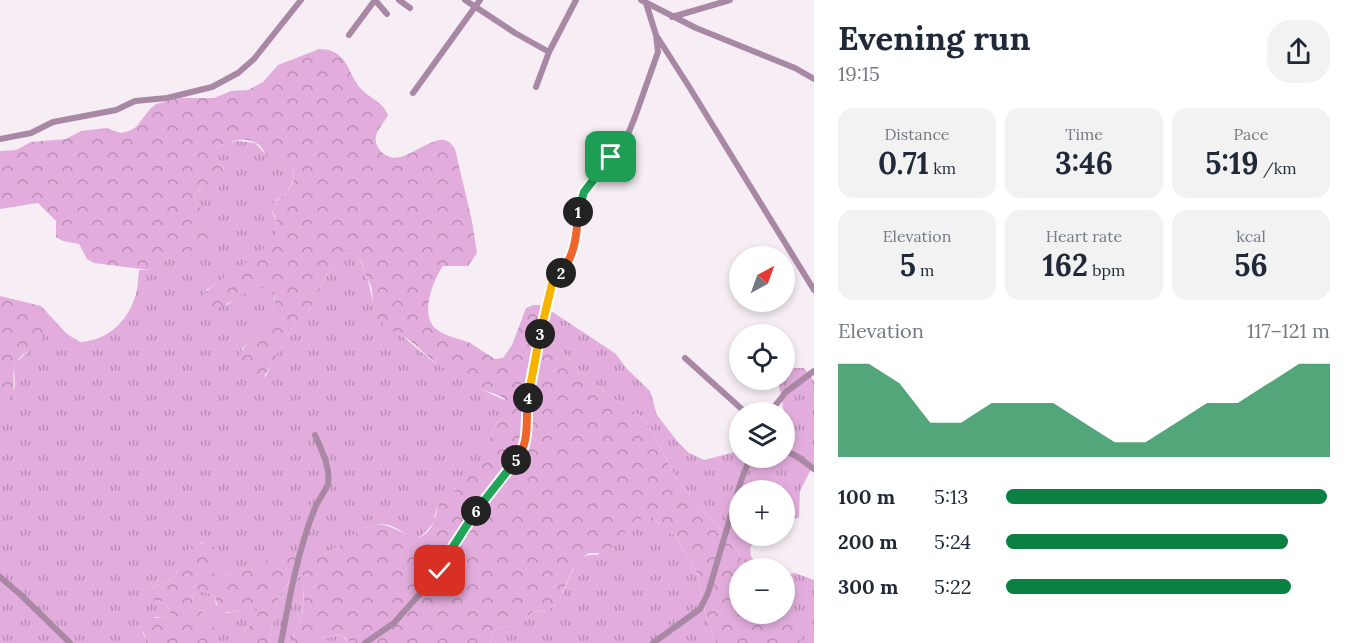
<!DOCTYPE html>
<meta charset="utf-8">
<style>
body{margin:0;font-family:Lora,serif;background:#f2f2f3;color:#1f2937;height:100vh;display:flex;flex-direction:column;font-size:22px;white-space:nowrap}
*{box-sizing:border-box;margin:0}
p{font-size:20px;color:#747a83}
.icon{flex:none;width:33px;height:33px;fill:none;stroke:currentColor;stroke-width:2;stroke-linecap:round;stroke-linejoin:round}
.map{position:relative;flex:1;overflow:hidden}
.panel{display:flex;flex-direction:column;background:#fff;width:540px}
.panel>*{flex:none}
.needle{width:39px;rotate:41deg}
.controls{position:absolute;left:729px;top:246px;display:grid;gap:12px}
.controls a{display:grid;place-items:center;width:66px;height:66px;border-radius:50%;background:#fff;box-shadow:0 3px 9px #0003;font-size:30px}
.pin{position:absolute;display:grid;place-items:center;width:51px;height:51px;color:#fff;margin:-26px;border-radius:12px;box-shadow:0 3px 9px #0006}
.km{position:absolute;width:30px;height:30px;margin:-15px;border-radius:50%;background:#222;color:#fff;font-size:16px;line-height:30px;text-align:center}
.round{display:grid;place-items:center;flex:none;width:63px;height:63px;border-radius:24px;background:#f2f2f3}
.overview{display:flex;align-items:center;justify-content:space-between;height:102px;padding:0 24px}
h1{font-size:33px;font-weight:700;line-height:45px}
.figures{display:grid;grid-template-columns:repeat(3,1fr);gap:9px;height:102px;padding:6px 24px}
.figures div{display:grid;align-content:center;border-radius:15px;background:#f2f2f3;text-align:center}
.figures b{font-size:30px;font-weight:700}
.figures small{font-size:16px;font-weight:400}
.figures p{font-size:16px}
.chart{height:168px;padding:12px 24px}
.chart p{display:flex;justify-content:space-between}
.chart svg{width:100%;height:108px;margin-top:6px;fill:#0b8043;opacity:.7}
ul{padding:0 24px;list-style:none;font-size:20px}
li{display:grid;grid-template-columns:96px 72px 1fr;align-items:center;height:45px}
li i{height:15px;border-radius:8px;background:#0b8043}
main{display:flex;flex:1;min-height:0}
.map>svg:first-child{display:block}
.grass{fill:url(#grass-tufts)}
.forest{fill:url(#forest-crowns)}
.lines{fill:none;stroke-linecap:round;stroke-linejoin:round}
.minor{stroke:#a888a4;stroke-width:6}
.split-1-casing{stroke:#fff;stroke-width:12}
.split-2-casing{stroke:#fff;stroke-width:12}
.split-3-casing{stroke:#fff;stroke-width:12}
.split-4-casing{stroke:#fff;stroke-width:12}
.split-5-casing{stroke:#fff;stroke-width:12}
.split-6-casing{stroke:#fff;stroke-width:12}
.split-7-casing{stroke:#fff;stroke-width:12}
.split-1{stroke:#22a559;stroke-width:8}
.split-2{stroke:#f0652b;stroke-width:8}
.split-3{stroke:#f5b400;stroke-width:8}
.split-4{stroke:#f5b400;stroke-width:8}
.split-5{stroke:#f0652b;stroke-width:8}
.split-6{stroke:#22a559;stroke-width:8}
.split-7{stroke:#22a559;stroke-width:8}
</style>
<main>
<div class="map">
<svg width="814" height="643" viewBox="0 0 814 643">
<defs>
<pattern id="grass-tufts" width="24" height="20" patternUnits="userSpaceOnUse" patternTransform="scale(1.5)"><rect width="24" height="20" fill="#e2addc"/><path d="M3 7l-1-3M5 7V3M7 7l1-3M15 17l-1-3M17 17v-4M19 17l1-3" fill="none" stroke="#b88eb3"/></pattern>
<pattern id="forest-crowns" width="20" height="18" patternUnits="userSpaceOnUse" patternTransform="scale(1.5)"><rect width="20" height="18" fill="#e2addc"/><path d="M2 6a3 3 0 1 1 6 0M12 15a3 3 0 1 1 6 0" fill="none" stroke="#b88eb3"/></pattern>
</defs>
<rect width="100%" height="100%" fill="#f6eef4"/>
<path class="grass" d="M238 141 255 143 276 165 292 168C297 181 288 194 276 200L272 212C276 220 279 226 276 235 270 251 221 279 205 291L227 305C240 295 255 284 273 289 281 314 257 333 242 349 241 366 238 372 251 384L266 376 273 360 286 338 296 323 308 313 329 271 339 258 346 253C361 253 361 263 366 275 371 289 372 299 375 313L431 360 478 388 507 401C512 418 499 416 494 428 487 441 485 462 477 473 472 478 463 482 456 485L454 497C438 498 440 503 434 517L436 518C410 561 406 518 375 525 354 530 341 547 323 555 314 559 306 552 296 553 270 557 247 571 221 576L214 573 203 542 187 552 174 578 151 588V596C160 605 166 599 171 614L164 618 155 617 143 632 146 643H0V404H7L15 386 14 369 16 362 29 351 41 306 67 334 80 342C109 340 128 321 136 294 138 287 138 278 139 270H149L164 260 195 247 201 208 196 202 194 195 224 169 214 150 228 142Z
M542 305 616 354 626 368 650 391 657 415 677 441 689 453 704 460 739 451 740 458H784V412L778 380H784L785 372 788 368H804L814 381V463L800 491 799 517 792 520 785 516 784 490H740V536H758L750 548 751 556 758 568H748L728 538 678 482 650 427 632 409 610 397 578 369 552 340Z
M650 516C659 522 663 532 674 534L698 574 705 613 716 643H490L495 630C503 626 513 628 520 623 531 617 530 608 545 612 550 608 557 605 560 599 570 583 572 551 597 555L641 518Z
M795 573 814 580V643H802L800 638V622L785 610 784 575Z
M304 575C304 589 304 605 301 620 298 629 292 633 293 643H269C274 618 274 583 304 575Z
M200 591 209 593 215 597 216 605 227 613 252 607 260 609 253 622 242 633V643H217C217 623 204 615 192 602L193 594Z
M310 634 326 638 342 634 344 638 350 643H303Z"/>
<path class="forest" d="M319 49C348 49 347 73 361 89 371 99 383 102 388 115 385 122 378 128 376 136 375 141 376 145 379 149 396 172 421 142 440 140 447 139 451 143 455 149L472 221 477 253 468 266H443C433 280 420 314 435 328 445 337 459 338 470 343 479 348 486 354 495 359L503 358 512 345 526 308 533 305H542L552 340 578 369 610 397 632 409 650 427 678 482 728 538 748 568H740V614H784L785 610 800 622V638L802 643H716L705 613 698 574 674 534C658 530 662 523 652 518 639 511 616 545 605 553H589L582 558 572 570 559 602 545 612C530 607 531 617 520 623 513 628 503 626 495 630L490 643H350L341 634 326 638 310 635 303 643H293C292 633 298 629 301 620 304 606 305 589 303 575 274 583 274 619 269 643H242V633L253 622 259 609C245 606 233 614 219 612L215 597C207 592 202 590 193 594L192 602C204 615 218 623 217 643H146L142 624 147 618H164L171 614C167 601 160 600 147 601L151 596V588L174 578C179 571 180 559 186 552 197 541 217 537 216 559 216 564 214 568 214 573L221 576C244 572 279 552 301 552 309 553 314 558 323 555 341 547 354 530 374 525 391 521 410 542 422 536 436 529 435 510 442 498L454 497 456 485 462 478C484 475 480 462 487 446 489 440 491 434 494 428 497 420 509 417 508 406 507 394 487 393 478 388 463 379 445 371 431 359 423 353 416 344 406 338 398 333 390 331 383 324 380 321 376 317 375 313 372 306 373 297 372 290 371 284 367 279 365 273 362 261 359 253 346 253L339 258 329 271 308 313 296 323 286 338 260 384H251C209 348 287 331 273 289 245 281 229 316 202 306L201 297C217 276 276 252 277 226 277 219 272 212 270 205 283 196 299 186 292 168 287 167 281 167 277 165 268 162 266 153 261 147 249 134 226 141 215 150L227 177 217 189H200L194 195 196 202 207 215 210 223 211 232 208 240 202 245 164 260 149 270 94 263 87 259 79 244 63 241 56 237V221L38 203 0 209V151L16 150 31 142 66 139 81 131 106 128 121 133 129 131 136 127 150 109 156 104 180 98H214L231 91 248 90 263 82 278 65Z
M0 296 41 306C40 316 45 331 41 340 36 350 21 352 16 363 9 377 20 384 7 404H0Z"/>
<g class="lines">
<path class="minor" d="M375 0 387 14
M399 0 410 8
M465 0 515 33 549 52
M641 0 696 28 795 68 814 79
M646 3 656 35 688 85 814 290
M672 17 730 0
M349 35 375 0
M536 87 549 52 576 0
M413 93 480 0
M0 139 31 133 53 122 116 110 135 101 167 98 212 87 238 73 254 59 301 0
M685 358 745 412
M770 412 786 392 814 371
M784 450 798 457 814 469
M0 577 21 595 70 643
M281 643C289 600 298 549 315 508 318 500 325 492 328 484 331 468 321 449 315 435
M365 643 394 623 440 571 447 556 479 506 519 457 527 440 526 413 531 375 552 284 566 266 569 259 577 236 579 204 584 192 628 134 635 117 658 52 656 35
M653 643 700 609 708 593 741 481 750 458"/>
</g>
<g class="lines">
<defs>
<path id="split-1" d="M578 212 584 192 611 157"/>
<path id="split-2" d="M561 273C575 255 577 234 578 212"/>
<path id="split-3" d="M540 334 552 284 561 273"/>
<path id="split-4" d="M528 398 540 334"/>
<path id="split-5" d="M516 460C531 441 525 420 528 398"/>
<path id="split-6" d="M476 511 516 460"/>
<path id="split-7" d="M440 571 447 556 476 511"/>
</defs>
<use href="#split-1" class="split-1-casing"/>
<use href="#split-2" class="split-2-casing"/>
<use href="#split-3" class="split-3-casing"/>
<use href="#split-4" class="split-4-casing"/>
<use href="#split-5" class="split-5-casing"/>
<use href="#split-6" class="split-6-casing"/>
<use href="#split-7" class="split-7-casing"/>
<use href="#split-1" class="split-1"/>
<use href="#split-2" class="split-2"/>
<use href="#split-3" class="split-3"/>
<use href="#split-4" class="split-4"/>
<use href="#split-5" class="split-5"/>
<use href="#split-6" class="split-6"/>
<use href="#split-7" class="split-7"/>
</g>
</svg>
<div class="controls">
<a><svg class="needle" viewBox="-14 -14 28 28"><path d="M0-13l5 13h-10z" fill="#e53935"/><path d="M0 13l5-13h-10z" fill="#747a83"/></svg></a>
<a><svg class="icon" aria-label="locate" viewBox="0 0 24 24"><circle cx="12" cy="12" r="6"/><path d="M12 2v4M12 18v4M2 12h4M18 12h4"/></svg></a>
<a><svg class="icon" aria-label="layers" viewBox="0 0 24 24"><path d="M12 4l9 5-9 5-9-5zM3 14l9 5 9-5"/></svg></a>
<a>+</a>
<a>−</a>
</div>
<div class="pin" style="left:611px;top:157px;background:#1e9e55"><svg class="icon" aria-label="arrive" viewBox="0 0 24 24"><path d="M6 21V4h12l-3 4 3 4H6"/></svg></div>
<div class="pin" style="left:440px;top:571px;background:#d93025"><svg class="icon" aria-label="check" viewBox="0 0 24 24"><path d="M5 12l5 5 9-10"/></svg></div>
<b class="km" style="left:578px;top:212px">1</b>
<b class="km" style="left:561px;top:273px">2</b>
<b class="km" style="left:540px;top:334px">3</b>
<b class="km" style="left:528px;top:398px">4</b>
<b class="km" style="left:516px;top:460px">5</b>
<b class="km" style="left:476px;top:511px">6</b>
</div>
<section class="panel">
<div class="overview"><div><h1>Evening run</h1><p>19:15</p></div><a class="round"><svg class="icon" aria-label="share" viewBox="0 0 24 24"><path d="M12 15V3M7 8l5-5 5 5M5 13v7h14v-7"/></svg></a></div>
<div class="figures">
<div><p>Distance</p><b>0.71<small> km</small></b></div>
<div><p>Time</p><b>3:46</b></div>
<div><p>Pace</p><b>5:19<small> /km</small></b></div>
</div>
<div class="figures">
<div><p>Elevation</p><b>5<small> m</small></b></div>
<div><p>Heart rate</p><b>162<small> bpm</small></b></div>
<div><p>kcal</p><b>56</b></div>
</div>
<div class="chart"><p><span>Elevation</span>117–121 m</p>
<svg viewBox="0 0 160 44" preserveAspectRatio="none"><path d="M0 44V6L10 6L20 14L30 30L40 30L50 22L60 22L70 22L80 30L90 38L100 38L110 30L120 22L130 22L140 14L150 6L160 6V44z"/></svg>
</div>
<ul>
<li><b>100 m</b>5:13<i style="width:99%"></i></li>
<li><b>200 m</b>5:24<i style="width:87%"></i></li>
<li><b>300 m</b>5:22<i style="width:88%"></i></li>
</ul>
</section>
</main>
